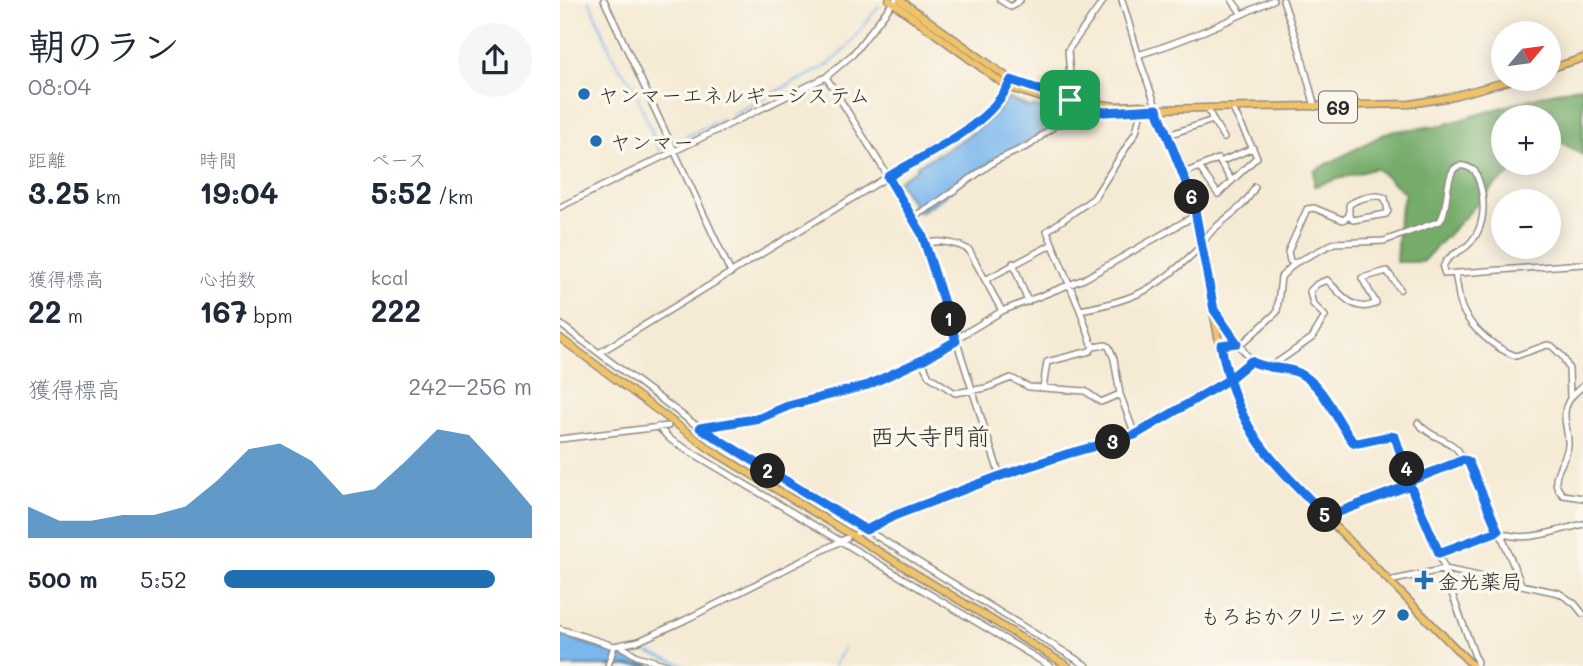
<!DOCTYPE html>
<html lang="ja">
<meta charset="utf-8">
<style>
body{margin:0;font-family:Mali,"Klee One",sans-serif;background:#f6f6f7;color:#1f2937;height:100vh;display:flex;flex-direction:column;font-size:26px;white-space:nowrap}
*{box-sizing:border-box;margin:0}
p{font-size:23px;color:#747a83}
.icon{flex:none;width:38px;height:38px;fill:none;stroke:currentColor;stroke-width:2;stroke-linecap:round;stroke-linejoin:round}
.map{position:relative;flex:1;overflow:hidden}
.side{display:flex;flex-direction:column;background:#fff;width:560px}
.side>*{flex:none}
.needle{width:46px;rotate:61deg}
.tools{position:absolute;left:931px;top:21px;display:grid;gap:14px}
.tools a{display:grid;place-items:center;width:70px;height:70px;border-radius:50%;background:#fff;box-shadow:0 4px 18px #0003;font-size:35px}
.pin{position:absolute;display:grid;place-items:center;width:60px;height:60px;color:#fff;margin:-30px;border-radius:14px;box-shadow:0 4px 10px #0006}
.km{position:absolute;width:35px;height:35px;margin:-18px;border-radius:50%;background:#222;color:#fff;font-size:19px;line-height:35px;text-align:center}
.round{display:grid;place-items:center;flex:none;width:74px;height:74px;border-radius:37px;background:#f6f6f7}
.overview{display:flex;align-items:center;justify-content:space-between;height:119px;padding:0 28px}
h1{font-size:38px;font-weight:800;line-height:52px}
.figures{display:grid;grid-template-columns:repeat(3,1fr);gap:10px;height:119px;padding:7px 28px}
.figures div{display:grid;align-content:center}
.figures b{font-size:30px;font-weight:800}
.figures small{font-size:19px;font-weight:400}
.figures p{font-size:19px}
.chart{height:196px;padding:14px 28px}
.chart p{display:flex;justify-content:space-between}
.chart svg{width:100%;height:126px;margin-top:7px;fill:#1f6fb2;opacity:.7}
ul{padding:0 28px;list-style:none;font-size:23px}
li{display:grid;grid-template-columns:112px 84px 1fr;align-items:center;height:52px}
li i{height:18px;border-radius:9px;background:#1f6fb2}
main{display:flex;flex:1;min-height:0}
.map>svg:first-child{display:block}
.forest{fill:#74ac6a;stroke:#506c4a;stroke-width:2}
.water{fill:#7ab7ed;stroke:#52718c;stroke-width:2}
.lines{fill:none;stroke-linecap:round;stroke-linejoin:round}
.stream{stroke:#7ab7ed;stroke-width:2}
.minor-casing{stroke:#908a80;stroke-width:8}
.major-casing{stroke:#908a80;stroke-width:9}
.minor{stroke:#fff;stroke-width:5}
.major{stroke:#f1c369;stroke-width:6}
.route-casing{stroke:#fff;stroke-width:14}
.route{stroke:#1a73e8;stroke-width:9}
.poi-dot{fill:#1f6fb2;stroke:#fbf7ec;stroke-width:2.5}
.labels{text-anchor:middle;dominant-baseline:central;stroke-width:7;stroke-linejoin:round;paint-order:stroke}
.shield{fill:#fbf7ec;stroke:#696865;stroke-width:2}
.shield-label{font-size:19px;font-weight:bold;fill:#2b2b2b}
.poi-label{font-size:21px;fill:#2b2b2b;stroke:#fbf7ec;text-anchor:start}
.quarter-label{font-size:24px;fill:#2b2b2b;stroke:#fbf7ec}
</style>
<main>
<section class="side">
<div class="overview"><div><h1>朝のラン</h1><p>08:04</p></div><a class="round"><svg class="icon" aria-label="share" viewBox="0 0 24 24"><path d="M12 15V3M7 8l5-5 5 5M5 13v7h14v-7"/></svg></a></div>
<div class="figures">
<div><p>距離</p><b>3.25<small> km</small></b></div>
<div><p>時間</p><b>19:04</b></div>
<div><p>ペース</p><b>5:52<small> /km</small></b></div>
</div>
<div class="figures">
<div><p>獲得標高</p><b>22<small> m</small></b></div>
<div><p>心拍数</p><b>167<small> bpm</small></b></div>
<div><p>kcal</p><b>222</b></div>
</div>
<div class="chart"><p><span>獲得標高</span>242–256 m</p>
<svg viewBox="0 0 160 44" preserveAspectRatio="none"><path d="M0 44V33L10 38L20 38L30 36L40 36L50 33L60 24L70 13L80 11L90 17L100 29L110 27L120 17L130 6L140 8L150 20L160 33V44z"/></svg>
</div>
<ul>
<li><b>500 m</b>5:52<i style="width:88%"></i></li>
</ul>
</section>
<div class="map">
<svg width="1023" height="666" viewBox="0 0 1023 666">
<rect width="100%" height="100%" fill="#fbf7ec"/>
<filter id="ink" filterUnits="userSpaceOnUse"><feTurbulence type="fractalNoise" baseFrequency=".0143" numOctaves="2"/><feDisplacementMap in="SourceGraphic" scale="14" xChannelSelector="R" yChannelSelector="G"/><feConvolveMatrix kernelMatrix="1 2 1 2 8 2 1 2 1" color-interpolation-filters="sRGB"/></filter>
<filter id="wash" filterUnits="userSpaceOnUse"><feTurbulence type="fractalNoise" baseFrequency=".00686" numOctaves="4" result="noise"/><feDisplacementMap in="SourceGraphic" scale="28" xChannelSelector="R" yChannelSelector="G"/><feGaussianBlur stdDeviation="1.57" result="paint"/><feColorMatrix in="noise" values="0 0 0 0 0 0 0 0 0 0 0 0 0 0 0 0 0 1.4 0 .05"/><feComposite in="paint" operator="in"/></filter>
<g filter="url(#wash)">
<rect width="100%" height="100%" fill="#f5ead4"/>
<path class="forest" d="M1023 86V155L1000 142 989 149V117H943V163H968L936 184 862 262H836L839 217 845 193 816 168 754 186V171L828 132 883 125 987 94Z"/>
<path class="water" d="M448 98 471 108 473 106 503 114 470 141 447 152 407 177 382 198 360 212 357 210 338 181 357 169V166C390 147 426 130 448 98Z
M0 635 93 666H0Z"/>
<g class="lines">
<path class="stream" d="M29 0 56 63 72 83 99 150 103 148
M171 115 268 65 287 47 319 6
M113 143 162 119
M89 653 127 666
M274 666 284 648"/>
</g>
</g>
<g filter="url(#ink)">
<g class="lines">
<defs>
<path id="minor" d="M44 0 171 273
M440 0 451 7 460 0
M562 0 581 64 597 109
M672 0 682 14
M723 0 740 51 755 107
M578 55C625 41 668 21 713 0
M266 77 343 200 362 234 440 476
M653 120 664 138
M608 135 653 120 648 109
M660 162 693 148
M639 167 658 159 672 181
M624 173 639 167 658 194 697 157 673 109
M0 207 266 77 293 54 335 0
M353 217 378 202 435 161 470 145 508 115 511 88 508 50 544 0
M366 245C376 238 399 244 409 250L442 311
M453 263 468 302
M735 263 730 261 728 252 747 209 754 208 783 220 789 216 793 220 826 214 828 211 825 198C817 193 796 199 789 205V216
M895 274C898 285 898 298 902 308 910 328 936 349 956 356L987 345 992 346 1003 357 1009 369 1010 397
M427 279 491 245
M520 310C576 300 596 289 637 250 643 243 647 235 654 229 670 214 685 207 695 187
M654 310 691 361C706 370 724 366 739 373 765 386 776 421 793 442L798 443 831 436 835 437 853 494 885 569 829 581
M0 324 133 423 527 666
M661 346 684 342 717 312 721 277 735 263 774 243 824 241 880 221C892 206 880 148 915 171 926 195 928 227 907 246 900 252 889 255 885 263 882 268 883 269 885 274L1023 264
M39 353 414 124 439 99 451 80
M361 360 369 376 395 393 426 388 451 378 469 387 525 391 541 402 560 394
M709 368 752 338 765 316 753 304 750 291 757 284 767 280C780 293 795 315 816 303L802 278 827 271 840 289
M1023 386C1016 392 1009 397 1006 407 1002 419 1009 432 1008 445 1007 463 985 478 1003 495L1023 498
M483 388 487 362 530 351 533 347
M98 427 111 440 490 666
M140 428 200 418 228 406 308 385 361 360 442 311 524 279 636 215
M575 435 560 394 554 359 549 347 546 345 533 347 520 310 487 231 534 198 576 132 581 111
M0 439 108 426
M850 481 903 460C896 438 874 442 858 423
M765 515 779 512 851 485
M940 532 961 584
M297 533 336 515 440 476 507 454 523 451 575 435 668 380 691 361
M942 533C966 543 999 530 1023 524
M879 553 938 531 912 468 908 461 903 460
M883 569 917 662 916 666
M885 569 999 593 1014 603 1023 614
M0 629 54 646 79 641 125 620 287 538
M59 645 77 656 110 666
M48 666 54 646"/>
<path id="major" d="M329 0 448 87 510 107 545 112 597 109 850 104 886 98 956 79
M340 0 451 80 506 99 555 106 581 105 592 108
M989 69 1023 58
M597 109C609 138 625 168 633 199 656 291 650 390 716 466L913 666
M0 338 151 450 508 666"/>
</defs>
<use href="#minor" class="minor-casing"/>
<use href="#major" class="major-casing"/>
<use href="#minor" class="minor"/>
<use href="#major" class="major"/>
</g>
</g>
<g class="lines" filter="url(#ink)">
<defs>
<path id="route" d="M510 100 451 80C430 127 370 151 328 177L362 234 396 341 362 360 308 385 228 406 200 418 140 428 306 530 336 515 440 476 507 454 575 435 668 380 691 361C706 370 724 366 739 373 765 386 776 421 793 442L798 443 831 436 835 437 850 481 903 460 908 461 938 531 879 553 850 485 779 512 765 515C707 456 677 430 661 345L677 343 654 310 633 200 597 109 545 112 510 107V100"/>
</defs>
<use href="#route" class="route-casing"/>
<use href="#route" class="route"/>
</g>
<g class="poi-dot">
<circle cx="24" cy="94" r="7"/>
<circle cx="36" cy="141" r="7"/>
<path d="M860.5 569.5h7v7h7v7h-7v7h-7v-7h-7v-7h7z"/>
<circle cx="843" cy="615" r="7"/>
</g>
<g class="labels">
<rect class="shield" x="759" y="91.5" width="38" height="31" rx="5"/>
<g class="shield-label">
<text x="778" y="107">69</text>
</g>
<g class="poi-label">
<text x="38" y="94">ヤンマーエネルギーシステム</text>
<text x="50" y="141">ヤンマー</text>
<text x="878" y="580">金光薬局</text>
<text x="829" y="615" text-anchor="end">もろおかクリニック</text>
</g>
<g class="quarter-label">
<text x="370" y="435">西大寺門前</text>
</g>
</g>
</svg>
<div class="tools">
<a><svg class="needle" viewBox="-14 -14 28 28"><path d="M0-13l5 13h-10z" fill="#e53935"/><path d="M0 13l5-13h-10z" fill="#747a83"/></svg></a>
<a>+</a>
<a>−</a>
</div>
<div class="pin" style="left:510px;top:100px;background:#1e9e55"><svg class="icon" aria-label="arrive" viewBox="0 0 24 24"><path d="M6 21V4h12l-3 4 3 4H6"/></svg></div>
<b class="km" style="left:389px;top:319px">1</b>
<b class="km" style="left:208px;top:471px">2</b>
<b class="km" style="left:553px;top:442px">3</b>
<b class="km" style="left:847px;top:469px">4</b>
<b class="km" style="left:765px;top:515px">5</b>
<b class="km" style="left:632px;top:197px">6</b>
</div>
</main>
